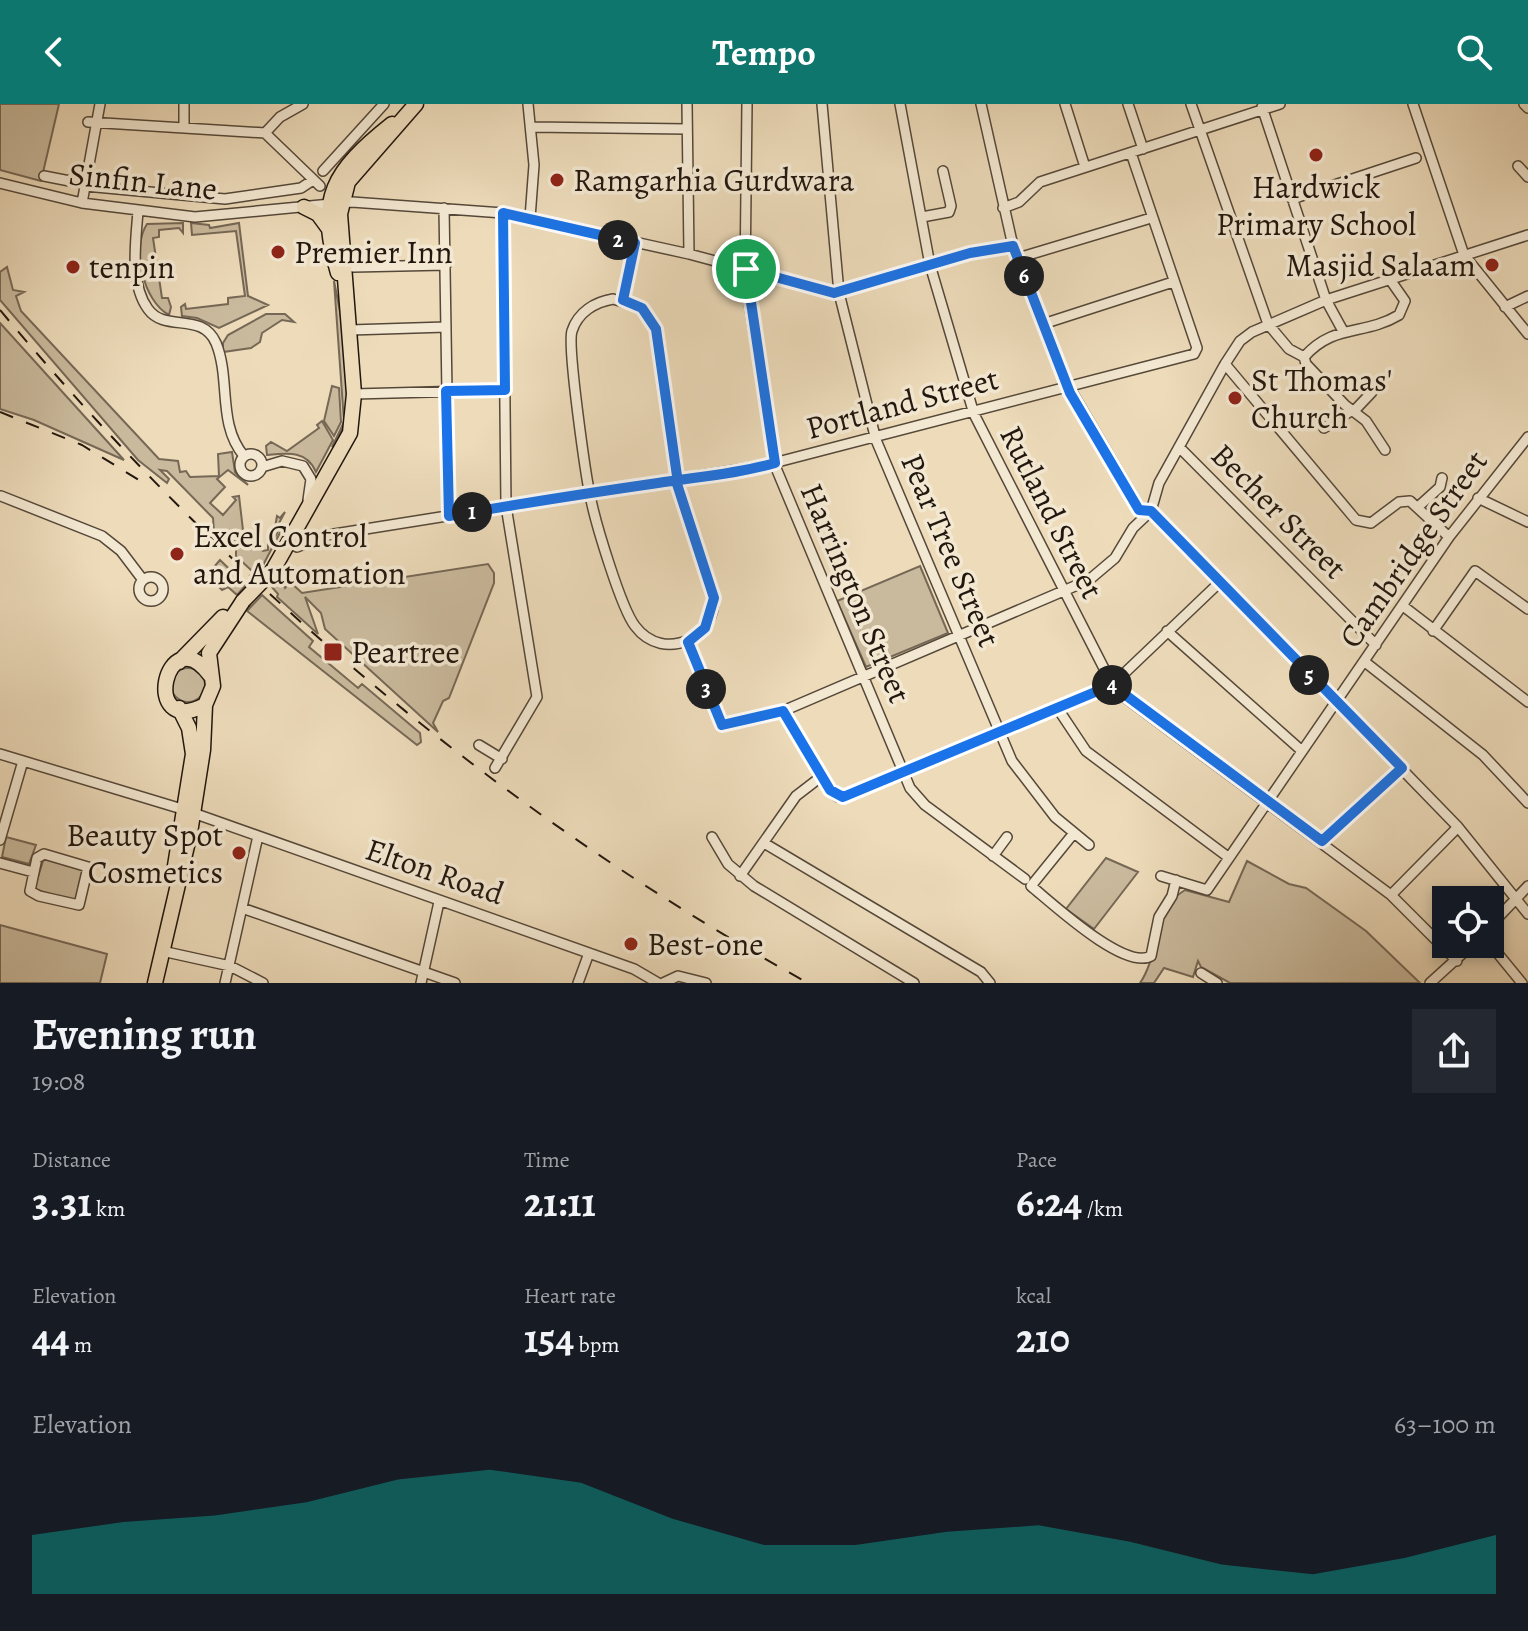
<!DOCTYPE html>
<meta charset="utf-8">
<style>
body{margin:0;font-family:Alegreya,serif;background:#242831;color:#f1f3f6;height:100vh;display:flex;flex-direction:column;font-size:30px;white-space:nowrap}
*{box-sizing:border-box;margin:0}
p{font-size:26px;color:#9ea1a6}
.icon{flex:none;width:44px;height:44px;fill:none;stroke:currentColor;stroke-width:2;stroke-linecap:round;stroke-linejoin:round}
.map{position:relative;height:879px;overflow:hidden}
.details{display:flex;flex-direction:column;background:#171b24;flex:1}
.details>*{flex:none}
.controls{position:absolute;left:1432px;top:782px;display:grid;gap:16px}
.controls a{display:grid;place-items:center;width:72px;height:72px;border-radius:0px;background:#171b24;box-shadow:0 4px 12px #0003;font-size:40px}
.pin{position:absolute;display:grid;place-items:center;width:68px;height:68px;color:#fff;margin:-34px;border:4px solid #fff;border-radius:50%;box-shadow:0 2px 8px #0007}
.km{position:absolute;width:40px;height:40px;margin:-20px;border-radius:50%;background:#222;color:#fff;font-size:22px;line-height:40px;text-align:center}
.round{display:grid;place-items:center;flex:none;width:84px;height:84px;border-radius:0px;background:#242831}
.head{display:flex;align-items:center;justify-content:space-between;height:136px;padding:0 32px}
h1{font-size:44px;font-weight:700;line-height:60px}
.figures{display:grid;grid-template-columns:repeat(3,1fr);gap:12px;height:136px;padding:8px 32px}
.figures div{display:grid;align-content:center}
.figures b{font-size:40px;font-weight:700}
.figures small{font-size:22px;font-weight:400}
.figures p{font-size:22px}
.chart{height:224px;padding:16px 32px}
.chart p{display:flex;justify-content:space-between}
.chart svg{width:100%;height:144px;margin-top:8px;fill:#0f766e;opacity:.7}
header{display:flex;justify-content:space-between;align-items:center;height:104px;padding:0 32px;background:#0f766e;color:#fff;font-size:36px;font-weight:700}
.map>svg:first-child{display:block}
.green{fill:#caba9d;stroke:#766856;stroke-width:2}
.lines{fill:none;stroke-linecap:round;stroke-linejoin:round}
.minor-casing{stroke:#554839;stroke-width:12}
.highway-casing{stroke:#22170e;stroke-width:17}
.minor{stroke:#f3e8d2;stroke-width:9}
.highway{stroke:#eddbba;stroke-width:14}
.rail{stroke:#22170e;stroke-width:2;stroke-dasharray:14 14;stroke-linecap:butt}
.highway-bridge-casing{stroke:#22170e;stroke-width:17;stroke-linecap:butt}
.highway-bridge{stroke:#eddbba;stroke-width:14}
.route-casing{stroke:#fff;stroke-width:16}
.route{stroke:#1a73e8;stroke-width:10}
.poi-dot{fill:#8f2418;stroke:#f3e8d2;stroke-width:3}
.labels{text-anchor:middle;dominant-baseline:central;stroke-width:7;stroke-linejoin:round;paint-order:stroke}
.poi-label{font-size:32px;fill:#22170e;stroke:#f3e8d2;text-anchor:start}
.street-label{font-size:32px;fill:#22170e;stroke:#f3e8d2}
</style>
<header><svg class="icon" aria-label="back" viewBox="0 0 24 24"><path d="M15 5l-7 7 7 7"/></svg>Tempo<svg class="icon" aria-label="search" viewBox="0 0 24 24"><circle cx="10" cy="10" r="6"/><path d="M15 15l6 6"/></svg></header>
<div class="map">
<svg width="1528" height="879" viewBox="0 0 1528 879">
<rect width="100%" height="100%" fill="#eddbba"/>
<filter id="stains"><feTurbulence type="fractalNoise" baseFrequency=".0025" numOctaves="4"/><feColorMatrix values="0 0 0 0 .2 0 0 0 0 .09 0 0 0 0 .02 0 0 0 .5 -.17"/></filter>
<radialGradient id="worn" r=".72"><stop offset=".6" stop-color="#630" stop-opacity="0"/><stop offset="1" stop-color="#630" stop-opacity=".3"/></radialGradient>
<path class="green" d="M0 0H59L41 77 0 66Z
M183 119V129L179 124 159 126V133L153 134 162 194H168L171 203 169 211C143 197 131 144 147 120Z
M191 119 209 121 210 124 239 119 248 192 268 201 219 224 197 214 182 212 181 203 185 200 186 205 228 200V194L245 192 236 127 192 131Z
M7 163 13 186 24 188 16 192 21 207 159 355 178 357 180 368 186 367 190 373 219 372 218 350 232 348 235 368 248 381 228 366 217 375 225 383 210 399 223 411 236 396 233 393 239 392 243 426 263 447 268 446V435L275 433 279 425 275 423 277 412 280 414 285 408 278 421 282 425 261 465 252 467 236 452V436L225 440 214 428 213 414 167 367 160 366 169 375 167 379 138 356 0 196V168Z
M334 177C343 220 361 307 332 343L344 318Z
M266 210H285L294 218 282 216 262 229 260 238 251 244 223 248V239L228 231Z
M0 219 124 356 34 316 0 305Z
M332 282 339 284 341 318 334 332 324 317Z
M322 317 333 336 316 368C307 346 287 349 267 351L266 342 271 338 287 347 319 324 317 321Z
M220 456 246 481 237 491 228 483 222 486 207 471Z
M488 460 494 469V479L449 594 443 597 433 619 438 628 325 525 321 509 305 493 318 530 277 493 278 490 271 482 279 473 285 484 290 478 302 489Z
M920 462 948 529 866 563 837 497Z
M262 491 313 537 309 543 358 584 362 580 420 629 421 638 417 641 247 507Z
M171 581a17 17 0 1 1 34 0a17 17 0 1 1-34 0Z
M6 733 36 741 29 760 2 753Z
M44 754 84 766 78 794 74 797 34 785Z
M1106 754 1138 768 1094 825 1066 805Z
M1247 757 1289 780 1306 784 1366 827 1420 879H1230L1201 863 1198 857 1193 873 1164 864 1154 879H1140C1159 852 1155 803 1185 786L1229 798Z
M0 821 107 850 100 879H0Z"/>
<g class="lines">
<defs>
<path id="minor" d="M528 0 534 61 530 114
M687 0 689 150
M747 0 745 174 776 364 910 684 925 701 1025 775
M822 0 839 189 876 336 1012 657 1055 713 1089 741
M900 0 930 161 974 310 1115 586 1391 791 1457 857
M981 0 1013 142 1062 271 1138 401
M1065 0 1085 63
M1128 0 1143 45
M1191 0 1268 220 1289 245 1304 253 1306 260 1345 301 1366 317 1385 346
M1413 0 1464 151 1528 230
M1524 0 1528 4
M1262 3 1326 196 1343 227
M88 18 265 29 320 82
M184 23V0
M531 23 687 25
M265 29 280 13 303 0
M1518 62 1528 73
M323 67 384 0
M44 72 85 80
M0 79 82 99 195 113 352 98 503 109 689 150 834 189 970 149 1013 142
M85 82 225 95 301 84 313 76
M1292 95 1416 54
M82 99 100 0
M444 104 449 412
M1003 104 1019 98 1040 78 1280 0
M138 107C136 136 129 179 148 205 165 229 202 207 216 239 231 276 217 320 244 352
M922 113 949 108 951 102 943 67
M1018 154 1151 114
M353 163 446 161
M613 195 640 203 656 225 677 380 713 486C722 532 664 561 635 522 621 504 596 420 591 396 586 374 567 242 572 227 578 208 595 198 613 195Z
M623 196 635 139
M1505 203 1528 192
M1043 220 1173 178
M350 226 446 223
M1304 253C1334 219 1364 232 1399 211L1405 197 1391 177
M1225 260 1356 416 1371 419 1399 398 1410 397 1449 433
M354 290 505 286
M1354 307 1372 288
M1324 324 1351 307
M1179 343 1376 541
M240 361a11 11 0 1 1 22 0a11 11 0 1 1-22 0Z
M262 363 282 357 303 362 311 375 308 396
M1 392 102 432 121 447 143 476
M1478 394 1528 418
M1419 402 1440 383 1442 374
M1151 407 1458 723 1528 810
M1151 407 1159 379 1225 260 1240 237 1252 228 1326 196 1528 131
M297 443 328 431 766 361 1194 250 1197 244 1131 49
M139 485a12 12 0 1 1 24 0a12 12 0 1 1-24 0Z
M1403 502 1528 598
M1167 527 1302 647
M1433 527 1475 467 1528 505
M688 538 722 621 783 607 1089 476 1115 454 1133 424 1151 407
M1365 558 1483 651 1528 699
M1058 605 1086 647 1228 753
M783 607 830 686 838 693H845L1112 581 1220 478
M479 641 502 655
M0 650 182 705 634 865 658 879
M495 664 537 593 506 402 503 109
M1074 729 1031 782C1053 800 1125 867 1151 852L1159 813 1172 792 1176 776
M712 733 728 760 754 782 914 879
M0 736 23 657
M1322 737 1402 664
M764 739 981 868 990 879
M44 750 88 763 79 801 39 792 30 787 37 754Z
M993 752 1007 733
M0 759 33 768
M740 772 796 692 822 672
M1161 772 1207 786 1449 433 1528 333
M1391 791 1458 723
M242 804 455 879
M1490 822 1528 782
M1490 840 1522 879
M162 847 230 862 263 879
M1201 869 1217 879
M225 879 258 732
M421 879 439 798
M578 879 589 849
M663 879 678 872 706 879
M1430 879 1473 840"/>
<path id="highway" d="M304 103 318 110 329 125
M338 169C316 93 333 67 392 20
M273 466 350 329 354 290 340 110 348 78 416 0
M179 558 223 513
M205 601C139 635 166 512 210 571
M174 768 193 650 189 624 179 604
M155 879 190 729 203 646 205 601 213 582 209 549 243 497"/>
</defs>
<use href="#minor" class="minor-casing"/>
<use href="#highway" class="highway-casing"/>
<use href="#minor" class="minor"/>
<use href="#highway" class="highway"/>
<path class="rail" d="M0 206C227 478 498 708 808 879
M0 308 82 341 147 381"/>
<defs>
<path id="highway-bridge" d="M243 497 273 466"/>
</defs>
<use href="#highway-bridge" class="highway-bridge-casing"/>
<use href="#highway-bridge" class="highway-bridge"/>
</g>
<g class="lines">
<defs>
<path id="route" d="M746 165 775 359C737 370 696 373 658 379 588 389 519 400 449 412L446 287 505 286 503 109 635 139 623 196 642 204 656 225 677 372V380L714 494 705 524 688 538 722 621 783 607 830 686 843 693 1112 581 1322 737 1402 664 1151 407 1139 406 1070 289 1013 142 970 149 834 189 746 165"/>
</defs>
<use href="#route" class="route-casing"/>
<use href="#route" class="route"/>
</g>
<g class="poi-dot">
<circle cx="1316" cy="51" r="8"/>
<circle cx="557" cy="76" r="8"/>
<circle cx="278" cy="148" r="8"/>
<circle cx="1492" cy="161" r="8"/>
<circle cx="73" cy="163" r="8"/>
<circle cx="1235" cy="294" r="8"/>
<circle cx="177" cy="450" r="8"/>
<rect x="323" y="538" width="20" height="20" rx="4"/>
<circle cx="239" cy="749" r="8"/>
<circle cx="631" cy="840" r="8"/>
</g>
<g class="labels">
<g class="poi-label">
<text x="573" y="76">Ramgarhia Gurdwara</text>
<text x="1316" y="83" text-anchor="middle">Hardwick<tspan x="1316" dy="37">Primary School</tspan></text>
<text x="294" y="148">Premier Inn</text>
<text x="1476" y="161" text-anchor="end">Masjid Salaam</text>
<text x="89" y="163">tenpin</text>
<text x="1251" y="276">St Thomas'<tspan x="1251" dy="37">Church</tspan></text>
<text x="193" y="432">Excel Control<tspan x="193" dy="37">and Automation</tspan></text>
<text x="351" y="548">Peartree</text>
<text x="223" y="731" text-anchor="end">Beauty Spot<tspan x="223" dy="37">Cosmetics</tspan></text>
<text x="647" y="840">Best-one</text>
</g>
<g class="street-label">
<text transform="translate(143 77) rotate(6)">Sinfin Lane</text>
<text transform="translate(902 299) rotate(-15)">Portland Street</text>
<text transform="translate(1279 407) rotate(45)">Becher Street</text>
<text transform="translate(1052 408) rotate(63)">Rutland Street</text>
<text transform="translate(1413 445) rotate(-55)">Cambridge Street</text>
<text transform="translate(951 446) rotate(67)">Pear Tree Street</text>
<text transform="translate(856 489) rotate(67)">Harrington Street</text>
<text transform="translate(435 767) rotate(19)">Elton Road</text>
</g>
</g>
<rect width="100%" height="100%" filter="url(#stains)"/>
<rect width="100%" height="100%" fill="url(#worn)"/>
</svg>
<div class="controls">
<a><svg class="icon" aria-label="locate" viewBox="0 0 24 24"><circle cx="12" cy="12" r="6"/><path d="M12 2v4M12 18v4M2 12h4M18 12h4"/></svg></a>
</div>
<div class="pin" style="left:746px;top:165px;background:#1e9e55"><svg class="icon" aria-label="arrive" viewBox="0 0 24 24"><path d="M6 21V4h12l-3 4 3 4H6"/></svg></div>
<b class="km" style="left:472px;top:408px">1</b>
<b class="km" style="left:618px;top:136px">2</b>
<b class="km" style="left:706px;top:585px">3</b>
<b class="km" style="left:1112px;top:581px">4</b>
<b class="km" style="left:1309px;top:571px">5</b>
<b class="km" style="left:1024px;top:172px">6</b>
</div>
<section class="details">
<div class="head"><div><h1>Evening run</h1><p>19:08</p></div><a class="round"><svg class="icon" aria-label="share" viewBox="0 0 24 24"><path d="M12 15V3M7 8l5-5 5 5M5 13v7h14v-7"/></svg></a></div>
<div class="figures">
<div><p>Distance</p><b>3.31<small> km</small></b></div>
<div><p>Time</p><b>21:11</b></div>
<div><p>Pace</p><b>6:24<small> /km</small></b></div>
</div>
<div class="figures">
<div><p>Elevation</p><b>44<small> m</small></b></div>
<div><p>Heart rate</p><b>154<small> bpm</small></b></div>
<div><p>kcal</p><b>210</b></div>
</div>
<div class="chart"><p><span>Elevation</span>63–100 m</p>
<svg viewBox="0 0 160 44" preserveAspectRatio="none"><path d="M0 44V26L10 22L20 20L30 16L40 9L50 6L60 10L70 21L80 29L90 29L100 25L110 23L120 28L130 35L140 38L150 33L160 26V44z"/></svg>
</div>
</section>
